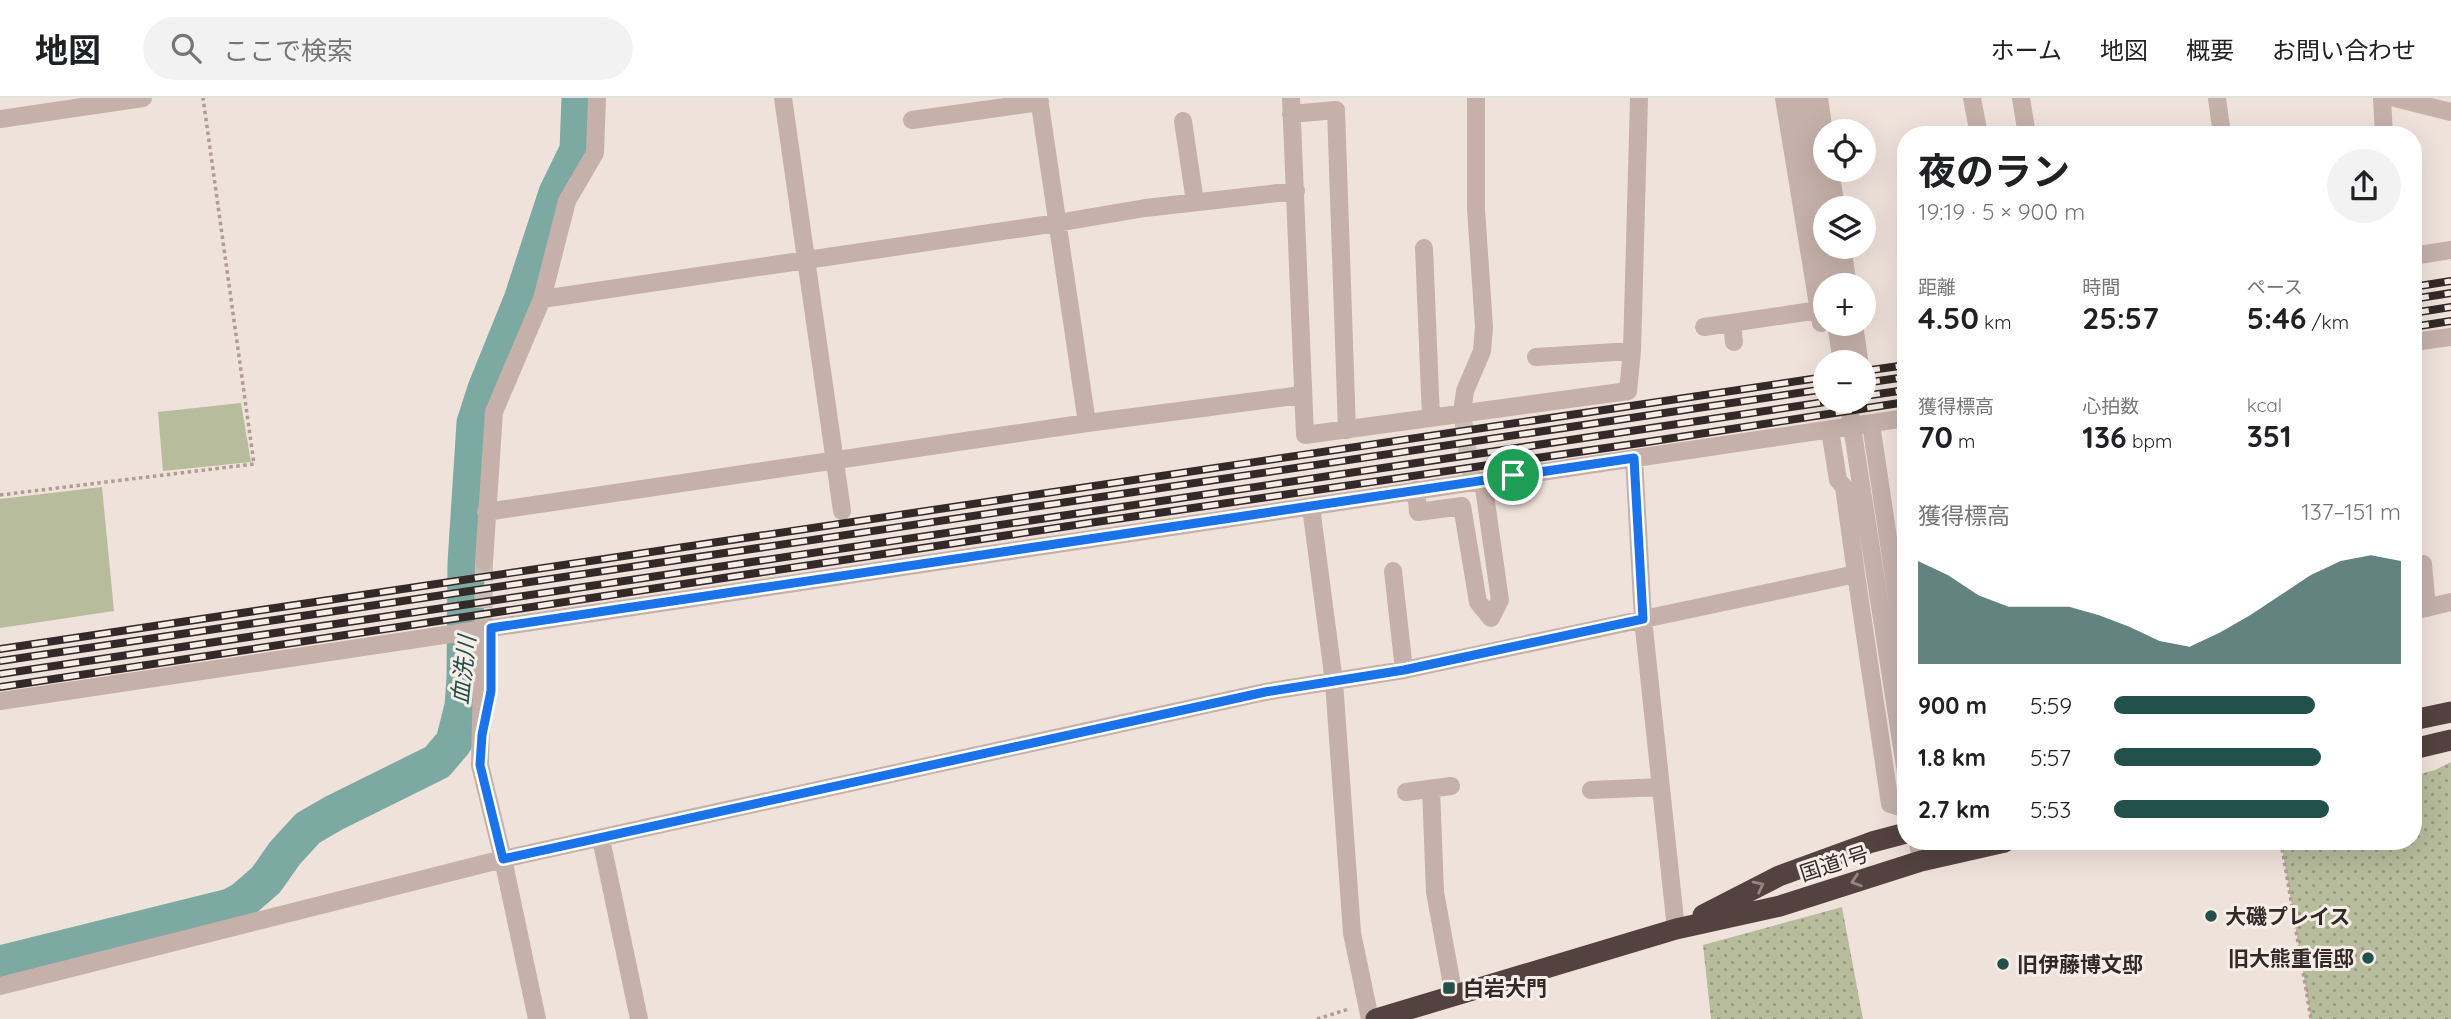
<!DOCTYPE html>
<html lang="ja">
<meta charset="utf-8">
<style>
body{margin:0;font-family:Quicksand,"Noto Sans JP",sans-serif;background:#f2f2f2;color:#202124;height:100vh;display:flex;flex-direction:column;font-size:26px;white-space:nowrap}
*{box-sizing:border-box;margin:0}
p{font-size:23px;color:#757577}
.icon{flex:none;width:38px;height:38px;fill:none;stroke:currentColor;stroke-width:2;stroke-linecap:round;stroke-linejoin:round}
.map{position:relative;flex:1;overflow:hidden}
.sheet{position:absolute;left:1897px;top:28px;width:525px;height:724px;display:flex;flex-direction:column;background:#fff;border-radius:28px;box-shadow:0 7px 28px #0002}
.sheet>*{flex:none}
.buttons{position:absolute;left:1813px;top:21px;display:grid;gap:14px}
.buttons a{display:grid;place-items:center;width:63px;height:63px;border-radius:50%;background:#fff;box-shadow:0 7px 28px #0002;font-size:35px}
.pin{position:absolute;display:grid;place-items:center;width:60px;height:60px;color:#fff;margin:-30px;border:4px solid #fff;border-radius:50%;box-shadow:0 2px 7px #0007}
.round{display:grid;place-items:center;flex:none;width:74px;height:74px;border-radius:37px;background:#f2f2f2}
.overview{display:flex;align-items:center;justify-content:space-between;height:119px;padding:0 21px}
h1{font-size:38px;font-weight:700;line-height:52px}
.metrics{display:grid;grid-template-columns:repeat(3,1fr);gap:10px;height:119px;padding:7px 21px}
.metrics div{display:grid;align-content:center}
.metrics b{font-size:30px;font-weight:700}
.metrics small{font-size:19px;font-weight:400}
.metrics p{font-size:19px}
.chart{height:196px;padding:14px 21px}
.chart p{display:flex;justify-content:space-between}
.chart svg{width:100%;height:126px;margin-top:7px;fill:#22504b;opacity:.7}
ul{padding:0 21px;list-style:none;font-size:23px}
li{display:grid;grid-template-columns:112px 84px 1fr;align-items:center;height:52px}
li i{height:18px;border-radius:9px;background:#22504b}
header{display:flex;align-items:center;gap:42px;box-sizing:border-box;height:98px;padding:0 35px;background:#fff;border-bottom:2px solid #e0e0e0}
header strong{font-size:33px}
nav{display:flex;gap:38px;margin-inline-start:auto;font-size:24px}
.search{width:490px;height:63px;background:#f2f2f2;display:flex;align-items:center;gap:18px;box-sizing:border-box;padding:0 24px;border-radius:38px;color:#757577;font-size:26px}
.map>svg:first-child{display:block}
.grass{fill:#b7bc9d}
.park{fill:url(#park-dots)}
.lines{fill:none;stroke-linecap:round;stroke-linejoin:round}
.river{stroke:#7da9a3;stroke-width:37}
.minor-tunnel{stroke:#c9bdb7;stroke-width:18;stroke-dasharray:18 9;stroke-linecap:butt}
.path{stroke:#b19b93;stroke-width:3.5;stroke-dasharray:3.5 3.5;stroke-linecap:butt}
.minor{stroke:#c5b1a9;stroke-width:18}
.highway{stroke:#534240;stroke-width:21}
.rail-casing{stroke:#332928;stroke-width:8}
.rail{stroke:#f7ede7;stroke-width:5;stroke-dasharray:16;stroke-linecap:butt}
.oneway{stroke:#958683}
.route-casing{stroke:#fff;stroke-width:14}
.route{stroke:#1a73e8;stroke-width:9}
.poi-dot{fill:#22504b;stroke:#f7ede7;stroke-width:2.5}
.labels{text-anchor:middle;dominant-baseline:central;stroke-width:6;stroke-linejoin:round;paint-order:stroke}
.street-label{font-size:21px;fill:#332928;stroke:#f7ede7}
.poi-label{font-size:21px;font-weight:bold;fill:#332928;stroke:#f7ede7;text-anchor:start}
.water-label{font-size:23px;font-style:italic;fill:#22504b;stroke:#f7ede7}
</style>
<header>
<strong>地図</strong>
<div class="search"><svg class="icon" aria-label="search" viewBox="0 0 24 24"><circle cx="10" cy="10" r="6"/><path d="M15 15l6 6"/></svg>ここで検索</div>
<nav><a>ホーム</a><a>地図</a><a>概要</a><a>お問い合わせ</a></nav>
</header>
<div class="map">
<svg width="2451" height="921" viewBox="0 0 2451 921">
<defs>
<pattern id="park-dots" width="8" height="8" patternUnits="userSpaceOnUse" patternTransform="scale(1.75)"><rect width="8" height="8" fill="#b7bc9d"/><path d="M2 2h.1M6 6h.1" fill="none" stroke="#959980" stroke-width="1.8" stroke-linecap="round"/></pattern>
</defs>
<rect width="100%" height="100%" fill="#efe2db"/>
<path class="grass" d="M241 305 251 364 163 373 158 314Z
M102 389 114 513 0 530V401Z"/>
<path class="park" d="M2451 664V921H2311L2281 744H2413V678L2435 672Z
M1842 809 1863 921H1711L1703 847Z"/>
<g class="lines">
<path class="river" d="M0 866 230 809 243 802 266 782 285 755 308 730 334 715 437 664 454 644 463 608 465 580 466 465 475 325 486 291 522 202 557 95 578 52 580 0"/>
<path class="minor-tunnel" d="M1462 314 1473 389
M483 537 484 464"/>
<path class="path" d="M2413 278 2417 346
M0 397 254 366 203 0
M2281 744 2311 921
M1317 921 1349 911"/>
<path class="minor" d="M783 0 842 413
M1039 0 1087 325
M1291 0 1305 337 1628 293 1632 253 1639 0
M1784 0 1821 225
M1801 0 1830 187
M1819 0 1825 41
M1972 0 1979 37
M2021 0 2027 37
M2217 0 2222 37
M2382 0 2384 37
M2395 0 2451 14
M1291 16 1336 12 1347 332
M0 21 143 0
M912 22 1040 4
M1183 23 1195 104
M1830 72 1836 110
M1842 149 1848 187
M1424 150 1431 320
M2413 158 2451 152
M542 201 1057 125 1145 110 1296 93
M1732 225 1734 244
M1836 226 1842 264
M1854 226 1859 261
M1704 229 1819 212
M2413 244 2451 239
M1536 259 1632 253
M1848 303 1906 675
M1462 314 1465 293 1482 253 1484 229 1476 111V0
M1871 326 1906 560
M1830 332 1838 382 1844 389 1856 476
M1634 360 1643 521 1676 831
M1416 392 1418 414 1462 408 1478 504 1491 520 1500 502 1483 383
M1311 409 1334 584 1352 835 1370 921
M486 414 1087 325 1302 297
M484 464 494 314 542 201 567 103 595 55 597 0
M2423 466 2427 510
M1393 473 1404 572
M2413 513 2451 504
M483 537 480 667 503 761 537 921
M0 603 1906 320
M1431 691 1435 794 1454 898
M1591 692 1661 689
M1406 694 1451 688
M601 741 639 921
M1918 744 1921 763
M0 888 503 761 1265 594 1404 572 1856 476 1890 706 1906 711"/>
<path class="highway" d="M2413 622 2451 614
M2413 651 2451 642
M1703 817 1779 778 1872 744 1906 735
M1376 921 1676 831 1780 808 1921 763 2005 744"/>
<defs>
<path id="rail" d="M2413 189 2451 183
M2413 201 2451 195
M2413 215 2451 209
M2413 229 2451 223
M1864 273 1906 267
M1864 285 1906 279
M1864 298 1906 292
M0 551 1825 279
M0 563 1825 291
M0 576 1832 303
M0 589 1082 426 1647 344 1906 304"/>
</defs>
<use href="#rail" class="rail-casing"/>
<use href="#rail" class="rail"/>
</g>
<defs><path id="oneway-chevron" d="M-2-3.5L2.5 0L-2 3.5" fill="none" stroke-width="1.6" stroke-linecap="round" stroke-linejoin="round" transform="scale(1.75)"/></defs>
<g class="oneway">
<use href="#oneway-chevron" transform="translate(1856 783) rotate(162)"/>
<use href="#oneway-chevron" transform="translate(1759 788) rotate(-27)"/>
</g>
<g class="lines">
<defs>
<path id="route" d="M1634 360 1643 521 1404 572 1265 594 503 761 480 667 482 637 491 593V530Z"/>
</defs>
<use href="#route" class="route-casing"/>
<use href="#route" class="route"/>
</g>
<g class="poi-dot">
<circle cx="2211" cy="818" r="7"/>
<circle cx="2368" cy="860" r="7"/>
<circle cx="2003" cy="866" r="7"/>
<rect x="1442" y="883" width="14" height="14" rx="3.5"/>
</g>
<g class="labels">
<g class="street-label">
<text transform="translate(1834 765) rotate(-18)">国道1号</text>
</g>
<g class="poi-label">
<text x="2225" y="818">大磯プレイス</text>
<text x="2354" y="860" text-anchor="end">旧大熊重信邸</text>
<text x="2017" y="866">旧伊藤博文邸</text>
<text x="1463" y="890">白岩大門</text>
</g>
<g class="water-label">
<text transform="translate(463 572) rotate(-84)">血洗川</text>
</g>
</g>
</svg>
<div class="buttons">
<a><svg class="icon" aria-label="locate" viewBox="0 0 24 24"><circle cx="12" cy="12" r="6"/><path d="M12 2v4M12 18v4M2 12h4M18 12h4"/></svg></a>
<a><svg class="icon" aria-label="layers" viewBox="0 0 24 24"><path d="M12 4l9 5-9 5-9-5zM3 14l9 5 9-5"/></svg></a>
<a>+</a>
<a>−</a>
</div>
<div class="pin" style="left:1513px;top:377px;background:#1e9e55"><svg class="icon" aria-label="arrive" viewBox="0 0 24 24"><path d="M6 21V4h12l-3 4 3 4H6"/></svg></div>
<section class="sheet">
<div class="overview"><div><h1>夜のラン</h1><p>19:19 · 5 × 900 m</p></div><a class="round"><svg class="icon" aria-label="share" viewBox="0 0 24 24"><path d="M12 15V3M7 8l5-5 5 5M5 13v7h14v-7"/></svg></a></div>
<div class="metrics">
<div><p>距離</p><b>4.50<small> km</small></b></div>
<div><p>時間</p><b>25:57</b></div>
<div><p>ペース</p><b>5:46<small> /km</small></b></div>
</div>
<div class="metrics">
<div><p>獲得標高</p><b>70<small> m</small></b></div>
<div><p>心拍数</p><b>136<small> bpm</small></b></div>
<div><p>kcal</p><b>351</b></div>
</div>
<div class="chart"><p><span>獲得標高</span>137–151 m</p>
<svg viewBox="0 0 160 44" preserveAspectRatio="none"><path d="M0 44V8L10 13L20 20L30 24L40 24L50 24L60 27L70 31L80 36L90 38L100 33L110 27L120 20L130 13L140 8L150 6L160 8V44z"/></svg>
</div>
<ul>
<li><b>900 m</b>5:59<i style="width:70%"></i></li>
<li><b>1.8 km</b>5:57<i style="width:72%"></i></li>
<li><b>2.7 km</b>5:53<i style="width:75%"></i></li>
</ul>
</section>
</div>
